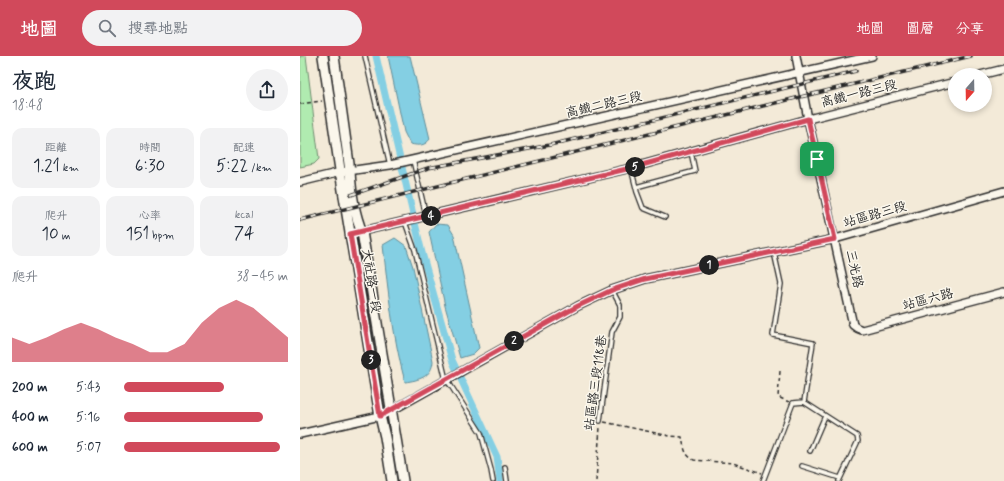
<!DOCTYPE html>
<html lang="zh-TW">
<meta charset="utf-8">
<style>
body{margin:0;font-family:Mynerve,"LXGW WenKai TC",sans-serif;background:#f2f2f3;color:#1f2937;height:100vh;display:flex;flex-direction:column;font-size:15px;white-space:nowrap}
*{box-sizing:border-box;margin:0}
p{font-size:13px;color:#747a83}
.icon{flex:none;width:22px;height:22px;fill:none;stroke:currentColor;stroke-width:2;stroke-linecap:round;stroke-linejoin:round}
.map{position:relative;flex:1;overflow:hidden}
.sheet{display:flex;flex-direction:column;background:#fff;width:300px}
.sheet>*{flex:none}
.needle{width:26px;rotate:200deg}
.fabs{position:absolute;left:648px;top:12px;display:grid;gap:8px}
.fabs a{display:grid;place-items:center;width:44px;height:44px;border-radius:50%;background:#fff;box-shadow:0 2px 6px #0003;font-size:20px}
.pin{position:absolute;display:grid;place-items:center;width:34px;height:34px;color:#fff;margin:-17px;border-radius:8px;box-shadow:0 2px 6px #0006}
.km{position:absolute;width:20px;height:20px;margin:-10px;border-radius:50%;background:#222;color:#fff;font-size:11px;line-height:20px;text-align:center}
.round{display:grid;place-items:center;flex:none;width:42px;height:42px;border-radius:21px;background:#f2f2f3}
.summary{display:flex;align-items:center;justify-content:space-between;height:68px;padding:0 12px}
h1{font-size:22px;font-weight:600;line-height:30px}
.stats{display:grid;grid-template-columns:repeat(3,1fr);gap:6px;height:68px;padding:4px 12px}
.stats div{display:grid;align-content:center;border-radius:10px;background:#f2f2f3;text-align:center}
.stats b{font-size:17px;font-weight:600}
.stats small{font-size:11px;font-weight:400}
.stats p{font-size:11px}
.chart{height:112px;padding:8px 12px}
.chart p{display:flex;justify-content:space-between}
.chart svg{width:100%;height:72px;margin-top:4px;fill:#d1495b;opacity:.7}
ul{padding:0 12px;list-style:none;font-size:13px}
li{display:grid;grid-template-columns:64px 48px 1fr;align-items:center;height:30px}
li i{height:10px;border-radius:5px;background:#d1495b}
header{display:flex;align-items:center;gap:24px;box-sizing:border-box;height:56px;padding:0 20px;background:#d1495b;color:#fff}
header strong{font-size:19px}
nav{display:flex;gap:22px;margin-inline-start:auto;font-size:14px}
.search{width:280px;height:36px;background:#f2f2f3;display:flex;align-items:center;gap:10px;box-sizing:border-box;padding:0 14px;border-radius:22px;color:#747a83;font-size:15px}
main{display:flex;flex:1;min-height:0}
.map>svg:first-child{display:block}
.green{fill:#b0ebb0;stroke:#6e8b6e}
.water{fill:#84cfe3;stroke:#608d99}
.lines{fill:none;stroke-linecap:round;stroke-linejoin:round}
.canal{stroke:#84cfe3;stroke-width:7}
.service-casing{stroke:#2b2b2b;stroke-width:6}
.minor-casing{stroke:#2b2b2b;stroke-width:10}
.tertiary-casing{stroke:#2b2b2b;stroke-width:12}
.path{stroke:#2b2b2b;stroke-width:1.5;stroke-dasharray:4 3;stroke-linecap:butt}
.service{stroke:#fbf7ec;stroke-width:3.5}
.minor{stroke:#fbf7ec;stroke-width:7}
.tertiary{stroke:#fbf7ec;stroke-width:9}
.rail-casing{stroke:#2b2b2b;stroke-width:3.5}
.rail{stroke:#fbf7ec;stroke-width:2;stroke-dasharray:6;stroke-linecap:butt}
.route-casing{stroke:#fff;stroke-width:8}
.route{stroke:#d1495b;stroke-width:5}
.labels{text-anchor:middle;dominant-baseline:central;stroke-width:3;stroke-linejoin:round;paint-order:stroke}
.street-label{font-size:13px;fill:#2b2b2b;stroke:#fbf7ec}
</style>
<header>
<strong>地圖</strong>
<div class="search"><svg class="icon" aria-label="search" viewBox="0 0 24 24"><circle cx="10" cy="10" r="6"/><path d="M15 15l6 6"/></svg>搜尋地點</div>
<nav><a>地圖</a><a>圖層</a><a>分享</a></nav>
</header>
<main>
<section class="sheet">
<div class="summary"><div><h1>夜跑</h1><p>18:48</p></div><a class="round"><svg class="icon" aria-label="share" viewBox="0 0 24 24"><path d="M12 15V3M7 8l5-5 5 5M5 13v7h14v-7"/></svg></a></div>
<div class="stats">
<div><p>距離</p><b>1.21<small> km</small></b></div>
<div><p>時間</p><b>6:30</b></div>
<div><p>配速</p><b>5:22<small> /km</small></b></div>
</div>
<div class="stats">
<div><p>爬升</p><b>10<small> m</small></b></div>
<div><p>心率</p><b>151<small> bpm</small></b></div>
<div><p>kcal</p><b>74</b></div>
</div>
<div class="chart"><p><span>爬升</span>38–45 m</p>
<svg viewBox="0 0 160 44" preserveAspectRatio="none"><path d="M0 44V29L10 33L20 29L30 24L40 20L50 24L60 29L70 33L80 38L90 38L100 33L110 20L120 11L130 6L140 11L150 20L160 29V44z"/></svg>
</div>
<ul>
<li><b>200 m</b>5:43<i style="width:61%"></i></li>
<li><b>400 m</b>5:16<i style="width:85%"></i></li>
<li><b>600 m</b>5:07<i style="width:95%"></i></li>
</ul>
</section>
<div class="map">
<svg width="704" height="425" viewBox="0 0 704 425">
<rect width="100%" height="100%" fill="#f3ead8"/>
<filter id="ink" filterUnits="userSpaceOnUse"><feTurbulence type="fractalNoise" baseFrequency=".025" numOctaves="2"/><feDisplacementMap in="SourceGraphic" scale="8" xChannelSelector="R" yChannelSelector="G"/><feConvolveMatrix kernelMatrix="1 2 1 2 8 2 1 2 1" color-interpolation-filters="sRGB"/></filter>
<g filter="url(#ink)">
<path class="green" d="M0 0H6L19 103 14 108 0 111Z"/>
<path class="water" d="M88 0H110L130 83C125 90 119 90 110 88L104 76Z
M136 168 148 169 154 179 179 292 173 298 160 302 145 250 129 176Z
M95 182 106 190 113 211 133 305C132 321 119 324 105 326 93 281 88 235 83 189Z"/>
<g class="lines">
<path class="canal" d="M76 0 122 197 152 304 197 401 200 425"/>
<defs>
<path id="service" d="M65 0 90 109
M113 104 126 160
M331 112 337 136 343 152 365 161
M336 131 395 115 391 96
M105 166 115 194 146 324 151 330 181 377 191 414 193 425
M474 196 481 228 473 279 513 287 504 346
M504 346 557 380 558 385 539 425
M300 365 312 276 320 261V249L312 234
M510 395 525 360
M502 410 540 422
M205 411 207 425
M463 425 493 347 504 346"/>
<path id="minor" d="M496 0 508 63 553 269 557 272 562 274 704 236
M680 19 704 13
M0 126 41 116 90 109 572 0
M50 178 331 112 508 63 655 26
M0 378 80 360 91 355 278 250 312 234 345 223 535 183 704 135"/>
<path id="tertiary" d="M23 0 43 134 80 360 85 381 92 425
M34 0 50 115C51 135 54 157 62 176L103 425"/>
</defs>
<use href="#service" class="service-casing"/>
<use href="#minor" class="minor-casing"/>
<use href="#tertiary" class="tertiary-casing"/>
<path class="path" d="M0 48 22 45
M480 315 478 341 489 346
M304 366 370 380 382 381C384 391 384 399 394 404L433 407 462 417
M296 425 300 371"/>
<use href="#service" class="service"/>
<use href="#minor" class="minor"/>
<use href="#tertiary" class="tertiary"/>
<defs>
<path id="rail" d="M51 139 128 112 250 89 556 15
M0 164 467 49 671 0"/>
</defs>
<use href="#rail" class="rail-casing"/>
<use href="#rail" class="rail"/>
</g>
</g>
<g class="lines" filter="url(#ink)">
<defs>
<path id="route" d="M508 63 535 183 345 223 312 234 278 250 80 360 50 178 331 112Z"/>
</defs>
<use href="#route" class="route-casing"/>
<use href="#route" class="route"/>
</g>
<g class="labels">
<g class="street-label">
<text transform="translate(559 38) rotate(-14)">高鐵一路三段</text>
<text transform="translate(304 49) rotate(-13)">高鐵二路三段</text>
<text transform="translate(575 159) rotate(-16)">站區路三段</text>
<text transform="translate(554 213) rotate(78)">三光路</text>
<text transform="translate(71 225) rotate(81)">大社路一段</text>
<text transform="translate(628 244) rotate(-15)">站區六路</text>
<text transform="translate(296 327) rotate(-82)">站區路三段118巷</text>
</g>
</g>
</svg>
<div class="fabs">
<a><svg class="needle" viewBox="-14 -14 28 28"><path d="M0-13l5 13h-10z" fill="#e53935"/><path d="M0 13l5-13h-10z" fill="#747a83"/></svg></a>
</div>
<div class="pin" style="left:517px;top:103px;background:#1e9e55"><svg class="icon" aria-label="arrive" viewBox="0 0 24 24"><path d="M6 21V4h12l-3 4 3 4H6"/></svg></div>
<b class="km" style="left:409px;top:209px">1</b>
<b class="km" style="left:214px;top:285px">2</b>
<b class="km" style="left:71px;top:304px">3</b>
<b class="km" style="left:131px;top:160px">4</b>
<b class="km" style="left:335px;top:111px">5</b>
</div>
</main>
